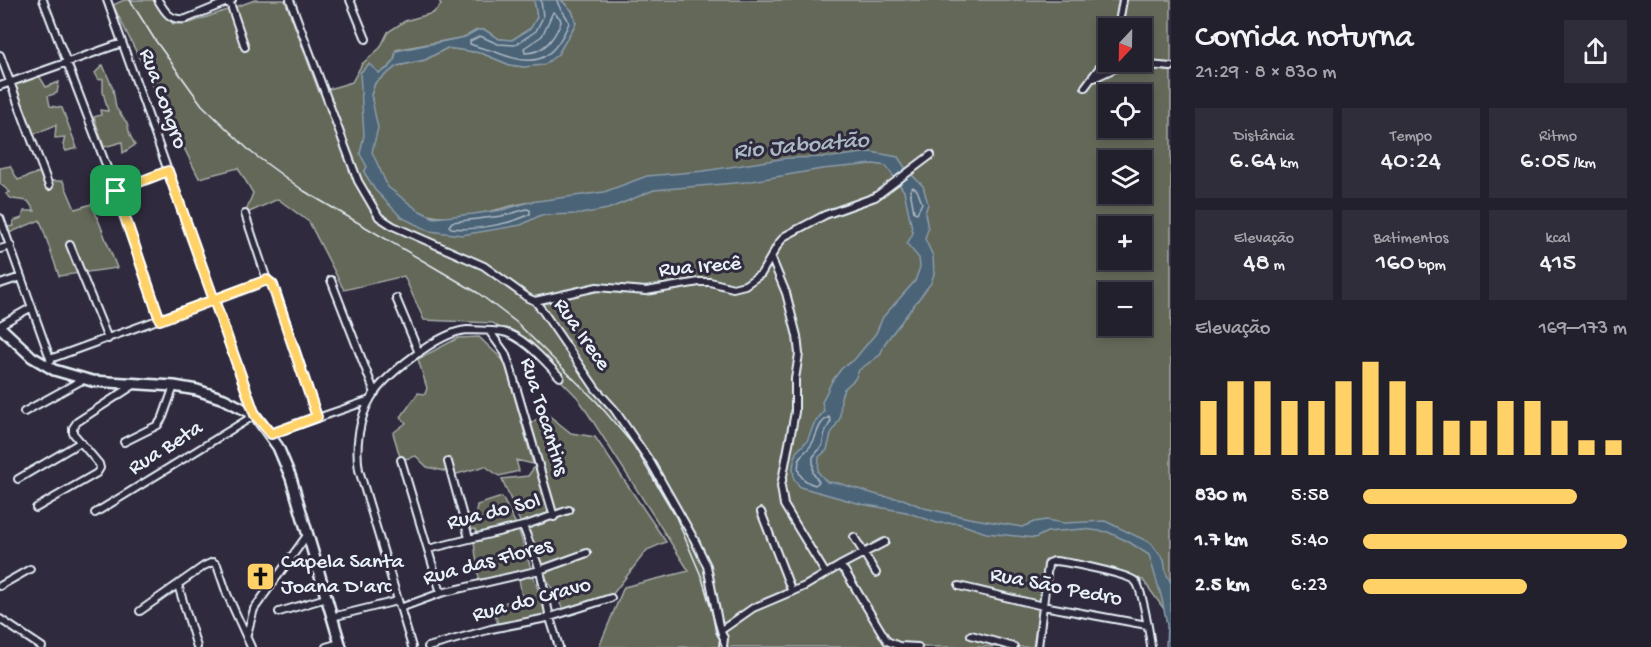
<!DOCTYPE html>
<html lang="pt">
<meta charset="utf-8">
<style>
body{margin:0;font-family:"Gochi Hand",sans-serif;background:#2f2d3a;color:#f1f3f6;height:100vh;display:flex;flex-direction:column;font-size:22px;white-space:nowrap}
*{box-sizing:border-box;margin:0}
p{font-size:20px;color:#a3a3aa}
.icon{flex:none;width:33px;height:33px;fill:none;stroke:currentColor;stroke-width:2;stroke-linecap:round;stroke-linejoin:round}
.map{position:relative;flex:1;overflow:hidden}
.side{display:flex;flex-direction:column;background:#23202e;width:480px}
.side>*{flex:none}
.needle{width:39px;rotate:202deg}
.controls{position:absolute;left:1098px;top:18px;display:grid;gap:12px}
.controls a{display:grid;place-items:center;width:54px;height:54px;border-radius:0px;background:#23202e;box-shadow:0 3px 9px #0003,0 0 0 2px #403e4a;font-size:30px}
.pin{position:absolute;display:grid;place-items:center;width:51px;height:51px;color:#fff;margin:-26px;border-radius:12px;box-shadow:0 3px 9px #0006}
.round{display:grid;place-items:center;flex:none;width:63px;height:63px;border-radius:0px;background:#2f2d3a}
.overview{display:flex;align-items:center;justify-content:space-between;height:102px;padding:0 24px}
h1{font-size:33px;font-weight:600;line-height:45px}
.metrics{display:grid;grid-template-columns:repeat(3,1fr);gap:9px;height:102px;padding:6px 24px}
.metrics div{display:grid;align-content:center;border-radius:0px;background:#2f2d3a;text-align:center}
.metrics b{font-size:26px;font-weight:600}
.metrics small{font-size:16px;font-weight:400}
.metrics p{font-size:16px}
.chart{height:168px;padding:12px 24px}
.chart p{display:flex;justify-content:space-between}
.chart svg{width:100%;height:108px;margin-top:6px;stroke:#ffd166;stroke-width:6}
ul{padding:0 24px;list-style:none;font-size:20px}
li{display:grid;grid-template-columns:96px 72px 1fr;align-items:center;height:45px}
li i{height:15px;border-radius:8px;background:#ffd166}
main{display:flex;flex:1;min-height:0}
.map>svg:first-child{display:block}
.green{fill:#636759;stroke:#a6aca8;stroke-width:1.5;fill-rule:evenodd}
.water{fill:#4c6376;stroke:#8a9caa;stroke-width:1.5}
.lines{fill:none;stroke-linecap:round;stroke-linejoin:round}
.shore{stroke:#aab8c4;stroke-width:1.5}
.minor-casing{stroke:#e8f1f8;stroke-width:10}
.secondary-casing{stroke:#e8f1f8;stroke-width:14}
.minor{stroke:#2f2a3d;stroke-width:6}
.secondary{stroke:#2f2a3d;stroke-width:9}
.tram{stroke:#e8f1f8;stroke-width:1.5}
.route-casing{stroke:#fff;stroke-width:12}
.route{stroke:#ffd166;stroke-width:8}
.labels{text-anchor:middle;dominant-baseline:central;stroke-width:6;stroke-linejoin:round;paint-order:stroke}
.street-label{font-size:22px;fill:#e8f1f8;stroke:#2f2a3d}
.poi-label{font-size:22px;fill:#e8f1f8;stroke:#2f2a3d;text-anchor:start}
.water-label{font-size:24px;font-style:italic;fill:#aab8c4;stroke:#2f2a3d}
</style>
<main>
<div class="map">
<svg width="1171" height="647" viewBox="0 0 1171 647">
<rect width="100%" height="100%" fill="#2f2a3d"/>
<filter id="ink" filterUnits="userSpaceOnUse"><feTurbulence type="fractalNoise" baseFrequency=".0167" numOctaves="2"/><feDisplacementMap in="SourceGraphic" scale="12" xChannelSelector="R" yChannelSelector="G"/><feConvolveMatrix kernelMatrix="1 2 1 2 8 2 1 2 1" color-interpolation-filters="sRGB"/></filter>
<g filter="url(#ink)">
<path class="green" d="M124 0H155L173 24 190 23 255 0H285L319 92 352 82 362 64 380 48 388 32 405 21 433 13 441 5 439 0H534L537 17 531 28 512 40 499 39 485 30H477L465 37 396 50C395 63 390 68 379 73L368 65 360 73 373 104 371 95 375 83 397 66 425 60 447 48 481 53 510 65 524 67 558 54 576 23 572 11 561 0H1171V619L1143 580 1048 559 1033 647H599L624 587 689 571 578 398 536 355 493 323 424 320 404 276 344 290 309 222 278 199 245 214 253 193 238 168 199 178 113 5ZM1108 28H1142V62H1108ZM1108 94H1142V128H1108ZM1108 160H1142V194H1108ZM530 202 431 232 423 213C453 226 499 207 530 202ZM1108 226H1142V260H1108ZM1108 292H1142V326H1108Z
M103 65 113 89 116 108 127 123 130 135 135 145 123 153 122 142 104 147 94 117 101 115 100 110 108 111 103 92V79L99 80 95 73Z
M38 74 46 87 59 82 57 93 48 96 50 106 62 108 77 148 66 151 63 145 65 137 55 138 56 125 32 135 13 85Z
M10 166 18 180 40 172 46 181H63L75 209 92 204 117 268 59 276 40 220 9 233 6 227 14 226 13 221 22 218 24 211H35L28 201 12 199 6 194 10 192 0 184V168Z
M479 337 505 362 533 464 516 460 519 471 499 476 485 466 457 474 427 467 416 456 401 460 393 433 406 423 401 417 418 393 425 394 427 388 418 359 458 338Z
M547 414 571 433 595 437 666 542 647 550 612 595 565 613 534 555 502 479 528 476 541 458 530 423Z
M502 497 518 528 547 618 498 624 492 606 522 598 519 578 479 579 474 542 481 541 475 529 467 530V514L475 518 477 505Z"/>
<path class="water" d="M534 0H561L572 11 576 23 558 54 544 65 524 67 510 65 481 53 447 48 425 60 397 66 375 83 371 95 378 128 372 152 388 187 418 210 434 218 473 214 502 210 530 202 604 192 647 176 704 171 787 158 832 157 871 152 898 157 906 169 923 186 928 204 925 213 928 229 925 239 933 256 934 274 931 283 885 343 880 355 859 370 855 379 844 389 841 397 840 418 831 434 827 450 819 457 818 472 827 482 838 483 881 496 903 499 924 508 969 518 1022 527 1034 522 1046 520 1064 523 1105 521 1151 543 1164 560 1166 573 1171 583V647H1166L1167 625 1162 599 1149 555 1129 542 1108 532 1083 529 1047 532 1035 538 986 533 957 523H937L906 512 861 504 800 487 794 479 793 467 796 452 807 441 814 424 824 411 822 402 832 381 842 368 854 360 876 333 883 317 915 281 920 267 919 258 907 244 913 233 904 191 886 166 874 164 822 169 746 182 654 190 608 209 581 214 541 215 521 225 462 235 429 231 401 217 375 190 364 172 367 167 360 154 364 135 360 73 369 64 379 73C390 68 395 64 396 51L465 37 477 30H485L499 39 512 40 531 28 537 17Z"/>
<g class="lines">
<path class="shore" d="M541 0 543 17 536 31 515 45 498 44 480 36 470 41V44C477 47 485 49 493 51 533 67 551 65 569 23 567 14 558 9 557 0
M553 12 560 18 561 22C554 39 544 53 525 53L524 48 542 36Z
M913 187 917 190 922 203 917 213 914 212 910 190Z
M527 209 530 210V214C512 224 471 231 451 228L449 226 452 222 502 216Z
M829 417 831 421 825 432 822 446 813 457V473L819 482 815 485C801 481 794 471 801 456 804 452 809 449 811 445 818 435 817 423 829 417Z"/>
<defs>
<path id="minor" d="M43 0 116 191 160 320
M158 0C165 12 170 21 186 19L232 0
M229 0 245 47
M290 0 358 181 379 217 393 226 484 266 528 298 535 301 542 310 596 389 614 409 651 463 694 539 707 566 720 631 724 638 723 647
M350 0 366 39
M1118 28 1123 0
M0 55 49 186
M1094 78 1126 63 1171 67
M0 86 122 43
M1085 87 1108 56
M116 191 168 171
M245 214 267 280 274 285 317 417
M0 218 51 361
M70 245 108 339
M0 249 11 246
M771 257 786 293 797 336 799 354 795 379V412L781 486 784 505 826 574
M331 280 375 393
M0 284 21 277
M396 298 419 353
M535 301 597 287 646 291 699 282H710L733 288 745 285 761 274 779 243 785 236 825 215 875 197 931 155
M0 325 32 307
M490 332 505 353 510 366 554 517
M50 359 267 280
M24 412 84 379
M271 434 370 400
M124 442 158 425 163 417 174 386
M401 460 441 593
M448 462 469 538
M18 479 81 442
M36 508 97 473 100 468 99 464 73 433V428L77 422 134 385
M761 512 792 592
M95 513 255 415 107 0
M523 526 540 570 550 618 559 647
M854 537 876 573
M428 549 523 526 569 510
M839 566 885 542
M178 585 197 647
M0 586 30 569
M959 586 1043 606 1147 625
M400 608 441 593 540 570 587 553
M140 611 204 566 213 562 217 565 227 594 251 647
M279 612 326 598
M332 617 397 601
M0 619 42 647
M720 631 753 608 805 586 839 566 845 571 887 641 899 646 918 647
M247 634 254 609 308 534
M971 635 1014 647
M326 647 340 643
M412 647 359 470C355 447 359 418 371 398 385 375 439 332 467 330 471 330 499 331 503 332 524 336 546 363 560 377
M428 647 491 629 547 618 611 598
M1038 647 1048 565 1049 563 1054 561C1067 562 1130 574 1136 582 1142 589 1150 636 1151 647"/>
<path id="secondary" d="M0 327 32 357 54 370 92 381 174 386 197 390 224 399 255 415 278 447 291 478 341 647"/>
</defs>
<use href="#minor" class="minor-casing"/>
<use href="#secondary" class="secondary-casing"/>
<use href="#minor" class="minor"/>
<use href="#secondary" class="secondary"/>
<path class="tram" d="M130 0 155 40 202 105 252 153 304 191 478 293 516 322 597 402 634 446 676 517 702 578 722 647"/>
</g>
</g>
<g class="lines" filter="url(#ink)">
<defs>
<path id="route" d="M116 191 168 171 255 415 271 434 317 417 272 284 267 280 160 320 116 191"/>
</defs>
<use href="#route" class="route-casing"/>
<use href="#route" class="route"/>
</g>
<defs>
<symbol id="church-square" viewBox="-11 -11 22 22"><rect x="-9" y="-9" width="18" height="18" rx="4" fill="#ffd166" stroke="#2f2a3d"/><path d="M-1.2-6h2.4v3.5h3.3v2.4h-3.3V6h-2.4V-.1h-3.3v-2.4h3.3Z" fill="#111"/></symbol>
</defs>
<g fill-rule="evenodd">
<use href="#church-square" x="244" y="560" width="33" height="33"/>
</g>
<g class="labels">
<g class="street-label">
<text transform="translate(162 99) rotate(70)">Rua Congro</text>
<text transform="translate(700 268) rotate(-5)">Rua Irecê</text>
<text transform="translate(581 335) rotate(55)">Rua Irece</text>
<text transform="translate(543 417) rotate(73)">Rua Tocantins</text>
<text transform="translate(166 449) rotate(-32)">Rua Beta</text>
<text transform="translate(494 513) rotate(-14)">Rua do Sol</text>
<text transform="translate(488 563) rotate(-15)">Rua das Flores</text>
<text transform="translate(1056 588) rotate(11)">Rua São Pedro</text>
<text transform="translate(532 601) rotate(-15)">Rua do Cravo</text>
</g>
<g class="poi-label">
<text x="281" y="563">Capela Santa<tspan x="281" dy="25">Joana D'arc</tspan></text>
</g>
<g class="water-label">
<text transform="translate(801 147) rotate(-5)">Rio Jaboatão</text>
</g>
</g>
</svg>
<div class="controls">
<a><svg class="needle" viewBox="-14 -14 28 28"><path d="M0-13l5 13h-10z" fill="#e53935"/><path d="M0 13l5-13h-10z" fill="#a3a3aa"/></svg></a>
<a><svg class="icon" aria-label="locate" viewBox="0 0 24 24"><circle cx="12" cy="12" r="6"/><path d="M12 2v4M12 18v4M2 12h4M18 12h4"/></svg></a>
<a><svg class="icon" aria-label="layers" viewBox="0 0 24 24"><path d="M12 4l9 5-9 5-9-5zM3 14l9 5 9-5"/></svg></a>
<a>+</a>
<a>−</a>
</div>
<div class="pin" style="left:116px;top:191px;background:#1e9e55"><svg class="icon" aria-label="arrive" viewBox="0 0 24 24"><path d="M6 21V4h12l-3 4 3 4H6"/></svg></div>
</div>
<section class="side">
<div class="overview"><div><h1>Corrida noturna</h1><p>21:29 · 8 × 830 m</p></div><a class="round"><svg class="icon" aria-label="share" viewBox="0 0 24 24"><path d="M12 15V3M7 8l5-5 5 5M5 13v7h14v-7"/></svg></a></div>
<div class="metrics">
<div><p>Distância</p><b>6.64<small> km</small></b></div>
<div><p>Tempo</p><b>40:24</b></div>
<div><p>Ritmo</p><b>6:05<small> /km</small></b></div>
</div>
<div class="metrics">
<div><p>Elevação</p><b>48<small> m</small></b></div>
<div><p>Batimentos</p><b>160<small> bpm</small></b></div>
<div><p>kcal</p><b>415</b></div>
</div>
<div class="chart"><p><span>Elevação</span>169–173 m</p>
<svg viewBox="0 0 160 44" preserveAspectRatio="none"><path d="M5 44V22M15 44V14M25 44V14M35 44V22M45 44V22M55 44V14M65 44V6M75 44V14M85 44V22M95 44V30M105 44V30M115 44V22M125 44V22M135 44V30M145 44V38M155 44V38"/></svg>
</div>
<ul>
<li><b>830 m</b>5:58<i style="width:81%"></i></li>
<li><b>1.7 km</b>5:40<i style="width:100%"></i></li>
<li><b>2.5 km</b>6:23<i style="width:62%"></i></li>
</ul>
</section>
</main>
